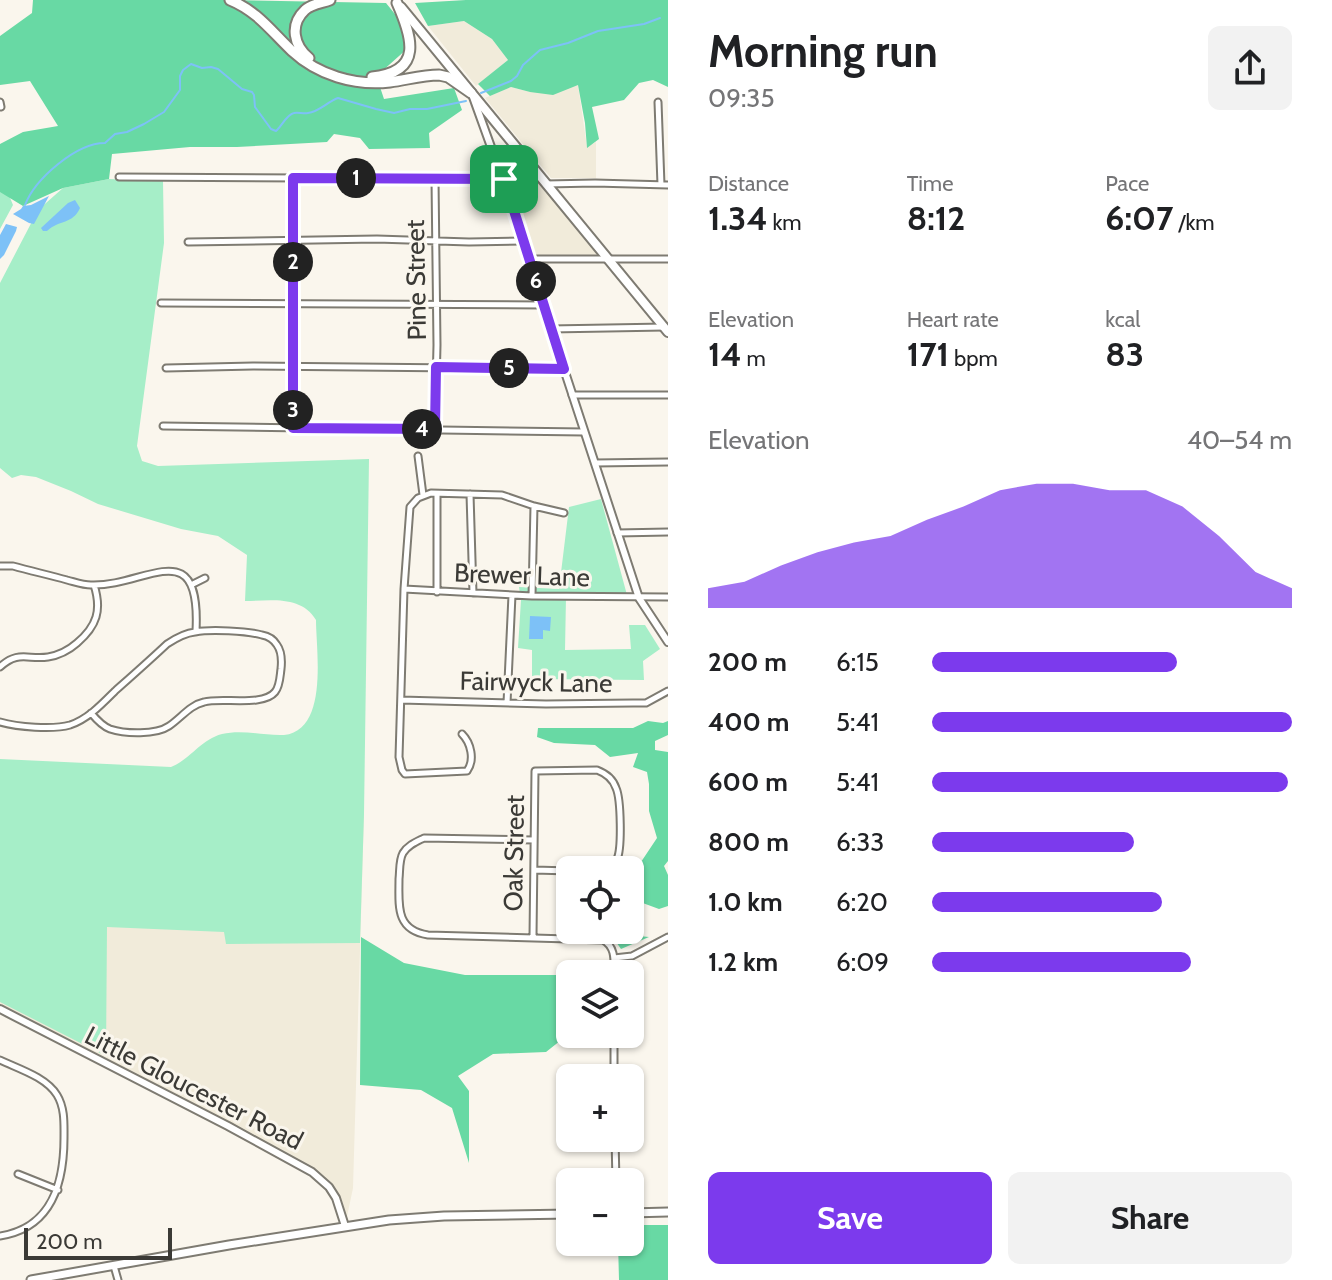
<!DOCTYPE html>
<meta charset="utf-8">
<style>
body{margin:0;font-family:Cabin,sans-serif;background:#f2f2f2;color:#202124;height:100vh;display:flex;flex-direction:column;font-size:30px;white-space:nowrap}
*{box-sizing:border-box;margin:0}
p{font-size:26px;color:#757577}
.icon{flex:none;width:44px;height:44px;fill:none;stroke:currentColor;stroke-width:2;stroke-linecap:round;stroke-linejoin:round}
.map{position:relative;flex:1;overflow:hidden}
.details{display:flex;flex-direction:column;background:#fff;width:664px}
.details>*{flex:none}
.buttons{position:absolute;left:556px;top:856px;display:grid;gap:16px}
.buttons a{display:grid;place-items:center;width:88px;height:88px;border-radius:12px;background:#fff;box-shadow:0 2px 6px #0004;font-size:40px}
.scale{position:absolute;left:24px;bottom:20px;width:148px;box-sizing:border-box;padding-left:8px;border:4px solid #3b3a36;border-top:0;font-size:22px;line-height:28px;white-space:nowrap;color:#3b3a36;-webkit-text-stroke:6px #faf6ed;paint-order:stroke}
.pin{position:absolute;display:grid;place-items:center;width:68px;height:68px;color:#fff;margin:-34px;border-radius:16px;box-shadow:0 4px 12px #0006}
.km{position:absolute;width:40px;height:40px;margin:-20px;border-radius:50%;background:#222;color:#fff;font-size:22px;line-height:40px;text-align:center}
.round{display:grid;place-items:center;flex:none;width:84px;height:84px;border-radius:12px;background:#f2f2f2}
.head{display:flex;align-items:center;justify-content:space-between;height:136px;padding:0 40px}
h1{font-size:44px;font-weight:700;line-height:60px}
.metrics{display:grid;grid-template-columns:repeat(3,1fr);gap:12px;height:136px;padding:8px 40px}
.metrics div{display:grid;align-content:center}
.metrics b{font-size:34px;font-weight:700}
.metrics small{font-size:22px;font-weight:400}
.metrics p{font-size:22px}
.chart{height:224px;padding:16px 40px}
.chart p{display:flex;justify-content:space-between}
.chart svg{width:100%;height:144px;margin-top:8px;fill:#7c3aed;opacity:.7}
.action{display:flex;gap:16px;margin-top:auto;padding:16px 40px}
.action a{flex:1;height:92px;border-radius:12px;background:#7c3aed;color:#fff;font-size:32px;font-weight:700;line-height:92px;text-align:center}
.action a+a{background:#f2f2f2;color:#202124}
ul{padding:0 40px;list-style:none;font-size:26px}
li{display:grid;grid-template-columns:128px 96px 1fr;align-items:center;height:60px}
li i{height:20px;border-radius:10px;background:#7c3aed}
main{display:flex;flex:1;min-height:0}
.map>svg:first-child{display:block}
.built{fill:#f1ebda}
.green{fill:#a6eec8}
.forest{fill:#68d9a4}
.water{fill:#7dc1f7}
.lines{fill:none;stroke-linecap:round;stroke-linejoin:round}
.stream{stroke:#7dc1f7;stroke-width:2}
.minor-casing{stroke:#7e7b72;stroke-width:9}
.tertiary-casing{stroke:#7e7b72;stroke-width:10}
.secondary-casing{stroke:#7e7b72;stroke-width:11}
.primary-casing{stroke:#7e7b72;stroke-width:12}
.motorway-casing{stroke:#7e7b72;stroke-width:13}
.minor{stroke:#fff;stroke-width:5}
.tertiary{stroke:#fff;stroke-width:6}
.secondary{stroke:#fff;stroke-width:7}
.primary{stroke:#fff;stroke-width:8}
.motorway{stroke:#fff;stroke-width:9}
.route-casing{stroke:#fff;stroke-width:16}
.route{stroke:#7c3aed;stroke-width:10}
.labels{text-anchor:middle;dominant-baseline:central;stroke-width:6;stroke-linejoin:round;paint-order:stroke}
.street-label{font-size:26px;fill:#3b3a36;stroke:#faf6ed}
</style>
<main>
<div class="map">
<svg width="668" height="1280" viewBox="0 0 668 1280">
<rect width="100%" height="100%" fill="#faf6ed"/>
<path class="built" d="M464 21 492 39 508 60 476 86 428 26Z
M578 85 587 147 596 142V178H551L485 98 511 87 530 92Z
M519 158 598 254 590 256 533 255 507 163Z
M0 800 364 814 353 1188 345 1226 336 1198 320 1177 0 1009Z"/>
<path class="green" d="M109 179 163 181 164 243 137 446 142 461 158 466 369 459 364 814 360 943 226 944 224 932 107 927 106 1056 0 1002V759L171 767C191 759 200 740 222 734 243 729 264 736 284 735 329 730 316 650 316 620 301 595 270 601 245 601L247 555 218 536 181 529 98 504 71 491 36 477 21 475 12 478 0 468V283L38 210 63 188Z
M0 183 6 188 13 205 0 229Z
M601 499 627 595 566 597 565 650 631 649 629 625H645L660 649 643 661 644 680 532 679V650L518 648 521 600 519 587 559 589 569 507Z"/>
<path class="forest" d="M33 0H222L386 3 415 39 408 48 380 73V87L384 99 454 88 462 110 429 133 430 148 369 149 360 138 334 134 327 142 237 147H190L112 154 109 179 63 188 23 206 0 192V144L23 132 58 126 30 81 0 85V36L32 13Z
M466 0H668V87L653 80 639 83 624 100 592 107 599 139 587 148 585 123 578 85 553 95 530 92 511 87 490 96 478 84 508 60 492 39 464 21 428 26 415 3Z
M648 721 663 723 668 721V735L655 741V750L668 752V861L664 866 668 875V906L659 909 640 902 632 921 639 936 649 937 621 949 612 936 557 932 563 920 570 919V930H630L631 877 657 838 649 811V784L647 772 633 767 638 753 610 757 595 745 554 743 537 737 538 728H633Z
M361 937 404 963 465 975H570V1033L546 1052 493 1054 458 1076 469 1091V1163L452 1108 421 1090 360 1085Z
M630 1225H668V1280H619L618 1242H630Z"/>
<path class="water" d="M49 196 34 224 29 223 13 214 21 209 23 206 31 205Z
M75 200 80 208C72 225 60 219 47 231H43L41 228 68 203Z
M6 224 17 227 16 231 4 255 0 259V235Z
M530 616 551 617 550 631 543 630V639H529Z"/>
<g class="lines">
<path class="stream" d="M481 93 511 81 517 76 523 65 540 50 568 43 598 31 644 24 660 18
M25 205C35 179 76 143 105 143L115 134 127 132 144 124 164 112 180 90V76L183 70 191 64 202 68 211 67 218 69 242 89 252 92 254 95 255 107 271 129 276 131C281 127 287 114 294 113 299 112 303 114 308 113 319 112 327 102 338 98L376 109 394 113 410 109H427L466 101"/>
<defs>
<path id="minor" d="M0 102 1 107
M658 102 661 185
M119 177 504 179
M293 178V428
M546 184 595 183 668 185
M188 242 377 239 469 242 524 241
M530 261 535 259H668
M161 303 543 305
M550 329 665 327
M166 368 253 366 564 369
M572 395H668
M163 426 584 432
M435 429 437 345 435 179
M418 456 423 495
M595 463 668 462
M437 494V592
M470 494 473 593
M617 533 668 532
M0 566H13C31 571 49 575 67 580 75 582 83 585 91 585 146 587 201 531 196 631
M191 585 205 578
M404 589 532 596 668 597
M532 596 534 506
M0 667C18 650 28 660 48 657 60 655 69 650 77 643 97 626 102 610 94 585
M401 700 546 704 633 703H646L668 691
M507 703 512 595
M0 722C17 727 53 730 70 725 88 719 102 704 115 691 133 675 150 660 167 644 176 638 185 633 195 632 211 629 247 631 262 635 268 636 274 640 277 645 282 652 282 660 281 669 280 676 280 686 275 692 263 707 221 697 204 702 190 705 181 718 169 726 156 735 125 734 110 729 102 726 96 719 91 713
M462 734C471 743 475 760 467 771L405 774 402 770 399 757 404 589 410 507 418 498 431 493 502 495 534 506 564 513
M534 840 424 838C416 842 408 845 403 853 399 860 400 870 399 879 399 905 395 930 428 935L603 940C616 947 614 961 614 974
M534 870 570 871
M533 936 535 771 597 770C605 773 613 779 616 788 621 799 622 849 617 859 613 865 607 868 601 870
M614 958 632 956 668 937
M614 1034V1078
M0 1060C19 1069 46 1077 57 1095 65 1108 64 1124 64 1138 64 1183 52 1228 0 1236
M615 1138 616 1182
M18 1174 58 1190
M114 1266 118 1280"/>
<path id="tertiary" d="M473 97 517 219 543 305 639 598 668 642
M0 1009 228 1126 312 1172 329 1187 336 1198 345 1226"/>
<path id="secondary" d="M630 1213 668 1212
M31 1280 229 1245 389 1220 444 1216 570 1214"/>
<path id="primary" d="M401 7 668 332"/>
<path id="motorway" d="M230 0C257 11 271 31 292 51 318 75 354 86 390 82 406 80 422 75 439 75L448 77 471 93
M309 58C294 46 289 25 305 10 311 4 322 3 330 0
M372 77C424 72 412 37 397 3"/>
</defs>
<use href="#minor" class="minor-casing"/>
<use href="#tertiary" class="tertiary-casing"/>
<use href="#secondary" class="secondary-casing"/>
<use href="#primary" class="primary-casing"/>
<use href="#motorway" class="motorway-casing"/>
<use href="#minor" class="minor"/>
<use href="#tertiary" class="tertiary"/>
<use href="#secondary" class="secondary"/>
<use href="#primary" class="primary"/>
<use href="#motorway" class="motorway"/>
</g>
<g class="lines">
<defs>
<path id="route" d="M293 178 504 179 564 369 436 367 435 429 293 428Z"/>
</defs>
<use href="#route" class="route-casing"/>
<use href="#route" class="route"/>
</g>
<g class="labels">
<g class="street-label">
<text transform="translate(416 280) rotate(-91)">Pine Street</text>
<text transform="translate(522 575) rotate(2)">Brewer Lane</text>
<text transform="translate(536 682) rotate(1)">Fairwyck Lane</text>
<text transform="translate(514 853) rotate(-89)">Oak Street</text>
<text transform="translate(194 1088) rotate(27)">Little Gloucester Road</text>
</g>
</g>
</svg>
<div class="buttons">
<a><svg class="icon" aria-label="locate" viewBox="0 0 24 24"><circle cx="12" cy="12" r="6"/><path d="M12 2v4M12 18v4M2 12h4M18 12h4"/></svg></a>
<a><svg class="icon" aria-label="layers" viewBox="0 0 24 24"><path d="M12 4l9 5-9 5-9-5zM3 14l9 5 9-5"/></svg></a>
<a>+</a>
<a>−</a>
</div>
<div class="scale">200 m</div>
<div class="pin" style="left:504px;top:179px;background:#1e9e55"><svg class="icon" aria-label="arrive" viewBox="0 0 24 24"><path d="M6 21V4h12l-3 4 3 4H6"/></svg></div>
<b class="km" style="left:356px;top:178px">1</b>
<b class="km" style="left:293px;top:262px">2</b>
<b class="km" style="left:293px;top:410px">3</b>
<b class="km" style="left:422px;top:429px">4</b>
<b class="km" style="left:509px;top:368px">5</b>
<b class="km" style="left:536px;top:281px">6</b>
</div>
<section class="details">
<div class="head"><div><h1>Morning run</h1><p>09:35</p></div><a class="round"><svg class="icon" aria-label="share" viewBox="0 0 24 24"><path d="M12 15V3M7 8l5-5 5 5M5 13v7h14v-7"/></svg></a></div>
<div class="metrics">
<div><p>Distance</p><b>1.34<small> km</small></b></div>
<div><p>Time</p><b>8:12</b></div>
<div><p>Pace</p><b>6:07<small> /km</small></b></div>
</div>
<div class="metrics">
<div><p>Elevation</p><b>14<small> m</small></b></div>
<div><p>Heart rate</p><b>171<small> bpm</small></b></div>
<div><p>kcal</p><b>83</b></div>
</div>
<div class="chart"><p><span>Elevation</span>40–54 m</p>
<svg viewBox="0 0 160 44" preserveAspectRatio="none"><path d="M0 44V38L10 36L20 31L30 27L40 24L50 22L60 17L70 13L80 8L90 6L100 6L110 8L120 8L130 13L140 22L150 33L160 38V44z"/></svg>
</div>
<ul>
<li><b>200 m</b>6:15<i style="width:68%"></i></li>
<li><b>400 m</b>5:41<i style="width:100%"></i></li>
<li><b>600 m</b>5:41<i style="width:99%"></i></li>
<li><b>800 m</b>6:33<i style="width:56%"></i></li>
<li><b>1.0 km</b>6:20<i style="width:64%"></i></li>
<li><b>1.2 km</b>6:09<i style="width:72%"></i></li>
</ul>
<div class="action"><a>Save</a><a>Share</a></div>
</section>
</main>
